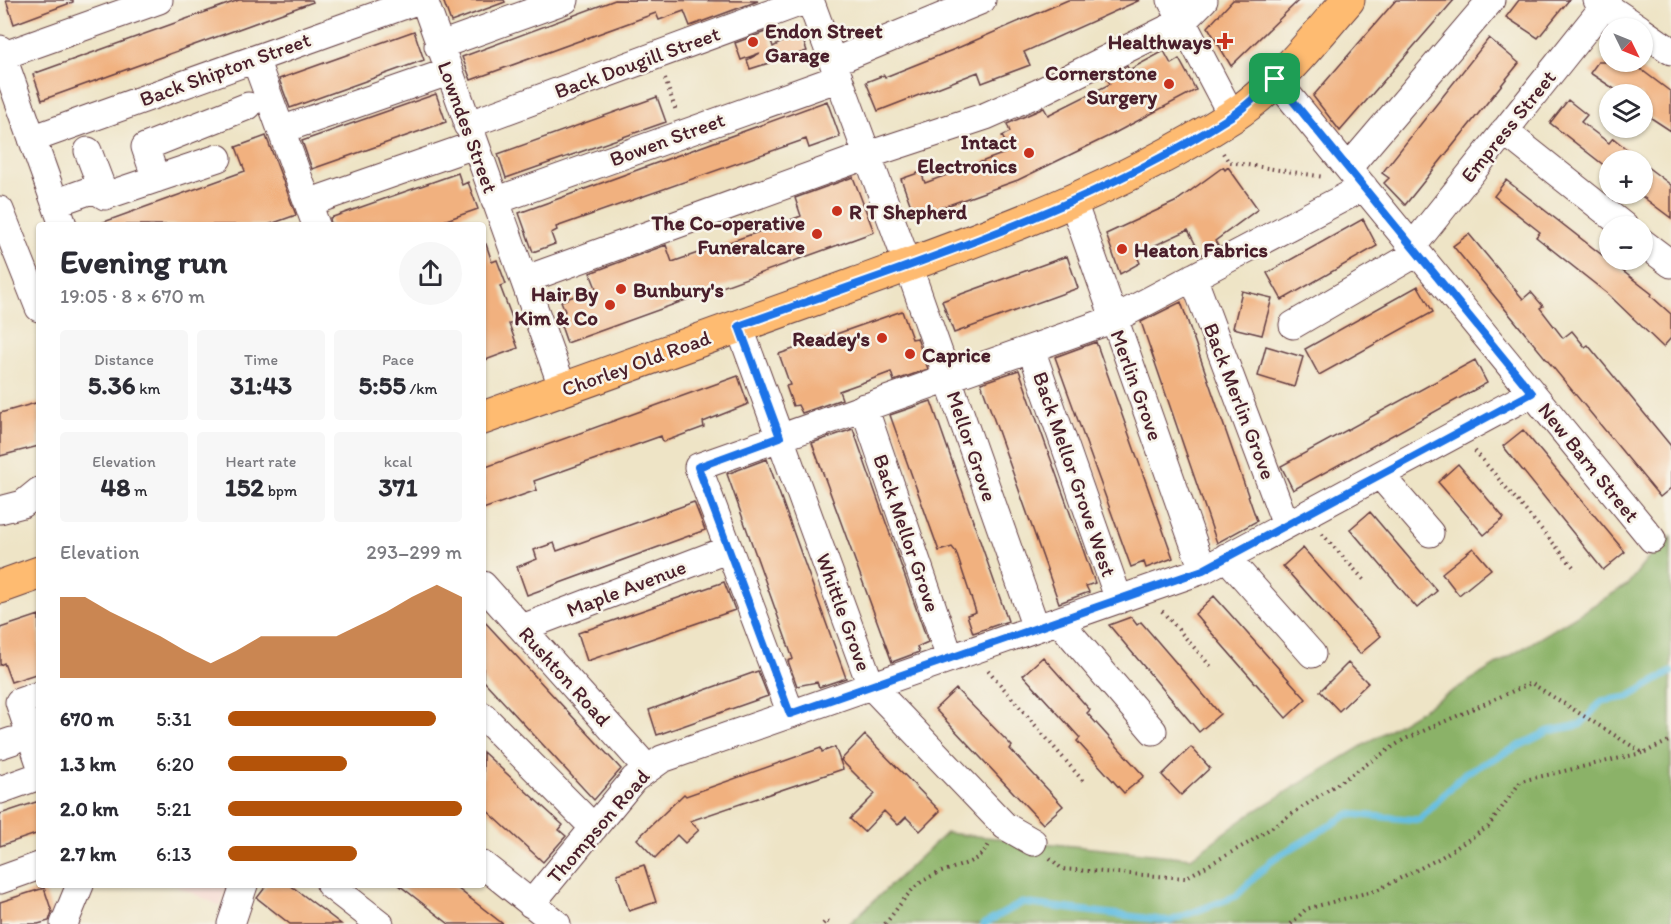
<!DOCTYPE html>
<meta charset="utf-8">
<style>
body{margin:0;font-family:Itim,sans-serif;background:#f7f7f7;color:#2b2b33;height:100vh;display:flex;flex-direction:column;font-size:22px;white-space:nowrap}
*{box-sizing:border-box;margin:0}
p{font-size:20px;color:#7c7c81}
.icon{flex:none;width:33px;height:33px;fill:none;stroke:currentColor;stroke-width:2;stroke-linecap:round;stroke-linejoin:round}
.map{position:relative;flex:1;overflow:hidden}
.sheet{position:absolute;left:36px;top:222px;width:450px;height:666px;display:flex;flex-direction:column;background:#fff;border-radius:6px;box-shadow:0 2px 4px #0004}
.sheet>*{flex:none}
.needle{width:39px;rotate:133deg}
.fabs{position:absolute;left:1599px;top:18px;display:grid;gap:12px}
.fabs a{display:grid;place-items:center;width:54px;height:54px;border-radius:50%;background:#fff;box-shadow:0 2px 4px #0004;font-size:30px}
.pin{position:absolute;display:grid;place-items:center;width:51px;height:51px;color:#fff;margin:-26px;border-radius:12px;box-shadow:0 3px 9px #0006}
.round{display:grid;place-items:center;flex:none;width:63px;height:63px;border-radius:32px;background:#f7f7f7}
.overview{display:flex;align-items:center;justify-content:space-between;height:102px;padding:0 24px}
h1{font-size:33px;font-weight:700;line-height:45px}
.figures{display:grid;grid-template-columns:repeat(3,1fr);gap:9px;height:102px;padding:6px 24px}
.figures div{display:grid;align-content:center;border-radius:6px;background:#f7f7f7;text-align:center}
.figures b{font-size:26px;font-weight:700}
.figures small{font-size:16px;font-weight:400}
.figures p{font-size:16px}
.chart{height:168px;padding:12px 24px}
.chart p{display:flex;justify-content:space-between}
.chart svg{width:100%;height:108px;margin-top:6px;fill:#b45309;opacity:.7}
ul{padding:0 24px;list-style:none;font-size:20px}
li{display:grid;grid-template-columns:96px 72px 1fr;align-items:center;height:45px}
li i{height:15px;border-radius:8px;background:#b45309}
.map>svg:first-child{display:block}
.built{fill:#f7d0ca}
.forest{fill:#8bb268;stroke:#6a684a;stroke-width:1.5}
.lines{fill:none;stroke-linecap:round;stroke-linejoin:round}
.stream{stroke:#63bee1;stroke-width:7}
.building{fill:#f1b17f}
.minor-casing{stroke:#633d42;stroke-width:29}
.major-casing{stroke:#633d42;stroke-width:35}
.path{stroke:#633d42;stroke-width:4;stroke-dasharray:1.5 4.5;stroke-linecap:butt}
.minor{stroke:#fff;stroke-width:27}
.major{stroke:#febb71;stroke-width:33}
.route-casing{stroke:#fff;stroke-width:12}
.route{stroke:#1a73e8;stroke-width:8}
.poi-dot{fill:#c8321e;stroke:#f7f3e8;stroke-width:2}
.labels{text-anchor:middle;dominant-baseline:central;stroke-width:5;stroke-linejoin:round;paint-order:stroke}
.poi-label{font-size:21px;font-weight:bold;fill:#4a1f2b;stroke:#f7f3e8;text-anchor:end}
.street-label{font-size:21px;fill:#4a1f2b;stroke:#f7f3e8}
</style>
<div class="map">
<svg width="1671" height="924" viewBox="0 0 1671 924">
<rect width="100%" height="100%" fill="#f7f3e8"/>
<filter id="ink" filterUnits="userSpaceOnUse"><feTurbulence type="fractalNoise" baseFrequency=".0167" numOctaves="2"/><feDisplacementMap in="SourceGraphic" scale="12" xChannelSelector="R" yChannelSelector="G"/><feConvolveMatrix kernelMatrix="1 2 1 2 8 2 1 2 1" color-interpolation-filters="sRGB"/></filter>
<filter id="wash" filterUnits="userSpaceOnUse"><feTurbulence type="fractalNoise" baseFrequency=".008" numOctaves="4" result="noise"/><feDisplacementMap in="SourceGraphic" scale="24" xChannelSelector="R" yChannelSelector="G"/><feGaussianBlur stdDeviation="1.35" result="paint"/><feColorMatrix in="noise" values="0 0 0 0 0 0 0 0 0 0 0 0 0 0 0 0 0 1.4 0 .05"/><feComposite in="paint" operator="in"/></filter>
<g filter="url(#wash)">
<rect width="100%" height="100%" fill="#eee4c6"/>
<path class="built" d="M174 885H227L221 906Z"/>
<path class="forest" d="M1671 537V924H849L946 833 1191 858 1250 814 1627 585 1647 560Z"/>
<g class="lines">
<path class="stream" d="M984 924 1022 903 1170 921 1236 896 1272 860 1349 814 1419 820 1465 773 1549 731 1580 725 1602 701 1628 697 1671 672"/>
</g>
<g id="blocks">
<path class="building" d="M6 0H73V2L14 24Z
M239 0H312L313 2 42 100 33 74Z
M443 0H504L505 2 451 22Z
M615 0 758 1 690 26 684 11 659 20 656 13 471 80 462 57Z
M1068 0H1140L1024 52 1030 65 982 83 978 72 878 111 866 82 884 75 885 77 960 47Z
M1233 0H1299L1231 66 1208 27Z
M1396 0H1454L1340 131 1313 96Z
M1519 0H1569L1538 38 1506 17Z
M414 31 424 60 290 108 279 79Z
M768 31 773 47 800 32 807 51 750 69 747 60 760 53 741 60 735 43Z
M1489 38 1519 63 1405 205 1384 183 1389 178 1382 173Z
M1164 51 1171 64 1179 59 1196 90 1111 135 1018 180 915 217 901 179 921 172 925 183 1005 153 1004 149 1008 147 1002 136 1010 132 1007 124 1044 108 1048 115 1110 84 1106 77 1127 66 1129 70Z
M1598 62H1631L1671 92V131L1642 112V94H1622L1590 73Z
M436 94 446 122 312 169 302 141Z
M657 97 666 122 506 178 498 154Z
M1568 100 1587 115 1581 122 1609 143 1613 138 1640 160H1610V170L1550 123Z
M827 101 840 137 809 148 806 139 556 227 557 230 551 233 555 244 533 252 519 213Z
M266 136 296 215 268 225H101V223L245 171 236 147Z
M1642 163 1671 185V218L1639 194H1642Z
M1223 167 1225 170 1228 167 1258 209 1215 241 1218 246 1201 255 1188 230 1136 254 1140 263 1120 274 1106 234 1175 202Z
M458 173 462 185 468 182 478 209 432 225H331L330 218Z
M853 177 874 232 567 343 557 314 565 311 561 301 596 288 590 273 666 245 672 262 767 229 801 216 795 198Z
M1506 180 1652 294 1651 296 1671 314V338L1663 347 1609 295 1536 237 1540 232 1494 196Z
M1363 219 1377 246 1282 300 1267 273Z
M1469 234 1523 299 1531 292 1543 306 1540 308 1563 338 1572 331 1585 347 1588 345 1671 446V488L1660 497 1453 246Z
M483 244H486L492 262 497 260 506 284 500 286 514 323 509 324 518 348 483 361Z
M1067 256 1078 288 954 333 942 301Z
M1418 286 1433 312 1319 375 1305 349Z
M1242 291 1272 298 1262 335 1233 328Z
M1181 302 1257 521 1217 543 1141 322Z
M902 311 912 339 917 338 928 369 894 381 891 372 867 381 839 391 842 399 802 413 798 405 793 406 786 386 790 385 779 354Z
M1096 342 1173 558 1146 568 1144 562 1131 567 1055 357Z
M1266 346 1303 357 1294 387 1258 376Z
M1475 360 1487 383 1293 490 1281 466Z
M1019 370 1095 583 1086 586 1089 592 1059 603 981 383Z
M738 376 748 404 703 422 704 427 663 442 661 436 534 481 537 490 483 509V468Z
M931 401 1008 621 973 633 967 615 976 612 956 552 952 547 939 551 890 415Z
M39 402V446L0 456V413Z
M853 429 928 642 917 647 919 652 892 662 812 443Z
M1523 430 1625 552 1603 570 1503 446Z
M767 459 846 678 819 687 817 682 797 686 788 661 793 659 727 474Z
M1458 464 1504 518 1484 535 1438 482Z
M694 502 705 530 527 595 517 567 537 559 534 550 554 543 557 551Z
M1370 512 1437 591 1417 608 1350 529Z
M1303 548 1381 636 1360 654 1283 566Z
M1473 548 1491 569 1459 595 1442 573Z
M724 582 735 610 587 661 578 633Z
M1214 596 1306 699 1286 718 1195 614Z
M39 615V673L11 682 4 663 0 665V628Z
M1131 617 1137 625 1141 622 1220 714 1199 732 1109 625Z
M483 620 621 769 594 800 483 680Z
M1043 657 1090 710 1087 713 1144 776 1124 793 1077 741 1080 738 1023 675Z
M1348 663 1368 683 1339 711 1320 691Z
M758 671 768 696 657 735 649 710Z
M956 689 1012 746 1010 749 1063 806 1043 824 935 709Z
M865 735 940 811 920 831 906 817 898 825 884 811 864 832 850 819 875 794 841 760Z
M835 747 843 769 690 821 699 830 685 843 677 835 655 858 637 839 684 794 686 796 821 748 822 752Z
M1191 747 1210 768 1181 795 1162 775Z
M483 752 563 825 559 830 566 836 543 862 483 807Z
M39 801V833L0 846V814Z
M644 865 656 902 629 911 617 874Z
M267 885H290L341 924H290L257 898Z
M399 885H453L503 924H449Z
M44 888 52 912 49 921 38 924H0V902Z"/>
</g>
</g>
<g filter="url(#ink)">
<use href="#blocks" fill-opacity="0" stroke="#633d42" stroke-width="1.5"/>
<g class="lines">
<defs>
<path id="minor" d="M424 0 563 389
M810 0 908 265 1036 628
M1171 0 1232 116
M1597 0 1639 28
M1642 31 1671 51
M438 46 565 0
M0 49 63 225
M2 56 159 0
M255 59 316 225
M833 62 982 0
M1275 79 1652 539
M467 125 807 0
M281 130 448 72
M1504 131 1624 226
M32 139 419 0
M88 151 105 196
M1348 168 1491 0
M156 179 145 147 248 106
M1072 199 1203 570
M495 201 839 78
M55 203 94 189 105 196 218 158
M308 203 474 145
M0 210 39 308
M1642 242 1671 264
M1412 247 1605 5
M1193 277 1286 525
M524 280 868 155 986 116 1038 93 1183 21 1204 0
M1293 325 1417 253
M739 326 871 686 1005 826 1033 842
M1031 349 1119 600
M864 407 950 658
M1380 475 1430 533
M0 510 23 504 39 491
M1226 557 1312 654
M483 585 647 768
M1059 621 1153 731
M522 628 729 549
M39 695 19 702 39 761
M791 714 698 467 1114 319 1364 187
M483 716 594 828
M0 745 12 741
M0 790 39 776
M483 865 557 924
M0 880 39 866
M330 885 380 924
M531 904 634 779 662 759 1203 570 1532 393
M64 924 80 885
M231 924 244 885"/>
<path id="major" d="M483 418C608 374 732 329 856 284 983 238 1116 191 1231 117 1276 88 1313 40 1348 0
M0 587 39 573"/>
</defs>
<use href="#minor" class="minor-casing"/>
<use href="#major" class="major-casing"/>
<path class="path" d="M665 79 676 111
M1223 153 1229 162 1324 177
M1475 451 1576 570
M1322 534 1366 582
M1162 611 1213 669
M988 670 1083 781
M1050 858 1062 869 1185 878 1250 842 1403 740 1531 683 1643 753 1671 740
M823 924 826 921 832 924
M885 924C896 911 905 895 919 884 942 865 978 869 989 844
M1291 924 1306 909 1377 890 1440 858 1488 827 1521 781 1642 753"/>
<use href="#minor" class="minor"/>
<use href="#major" class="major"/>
</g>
</g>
<g class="lines" filter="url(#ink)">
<defs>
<path id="route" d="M1275 79 1532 393 1203 570 790 714 698 467 780 437 739 326C905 266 1080 213 1230 117 1246 107 1261 92 1275 79Z"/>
</defs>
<use href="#route" class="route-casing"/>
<use href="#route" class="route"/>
</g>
<g class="poi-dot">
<path d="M1222 32h6v6h6v6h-6v6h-6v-6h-6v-6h6z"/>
<circle cx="753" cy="42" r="6"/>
<circle cx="1169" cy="84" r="6"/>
<circle cx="1029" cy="153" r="6"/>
<circle cx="837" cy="211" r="6"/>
<circle cx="817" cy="234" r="6"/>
<circle cx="1122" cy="249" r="6"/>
<circle cx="621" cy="289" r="6"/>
<circle cx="610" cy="305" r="6"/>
<circle cx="882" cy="338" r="6"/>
<circle cx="910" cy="354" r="6"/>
</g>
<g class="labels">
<g class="poi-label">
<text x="765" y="30" text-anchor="start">Endon Street<tspan x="765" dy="24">Garage</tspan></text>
<text x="1212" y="41">Healthways</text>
<text x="1157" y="72">Cornerstone<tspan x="1157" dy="24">Surgery</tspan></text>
<text x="1017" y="141">Intact<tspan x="1017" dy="24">Electronics</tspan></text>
<text x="849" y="211" text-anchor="start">R T Shepherd</text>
<text x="805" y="222">The Co-operative<tspan x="805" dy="24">Funeralcare</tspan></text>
<text x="1134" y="249" text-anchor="start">Heaton Fabrics</text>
<text x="633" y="289" text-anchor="start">Bunbury's</text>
<text x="598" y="293">Hair By<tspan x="598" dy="24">Kim &amp; Co</tspan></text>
<text x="870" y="338">Readey's</text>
<text x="922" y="354" text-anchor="start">Caprice</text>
</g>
<g class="street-label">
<text transform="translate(637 62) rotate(-20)">Back Dougill Street</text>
<text transform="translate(225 69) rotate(-20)">Back Shipton Street</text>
<text transform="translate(1508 126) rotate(-51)">Empress Street</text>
<text transform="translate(468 127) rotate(70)">Lowndes Street</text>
<text transform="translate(667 139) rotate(-20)">Bowen Street</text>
<text transform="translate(636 363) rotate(-20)">Chorley Old Road</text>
<text transform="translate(1137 385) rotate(70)">Merlin Grove</text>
<text transform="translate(1240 401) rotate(69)">Back Merlin Grove</text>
<text transform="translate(972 446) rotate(71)">Mellor Grove</text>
<text transform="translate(1589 462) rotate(51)">New Barn Street</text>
<text transform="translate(1075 474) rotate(71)">Back Mellor Grove West</text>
<text transform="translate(907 533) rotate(71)">Back Mellor Grove</text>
<text transform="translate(626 588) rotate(-21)">Maple Avenue</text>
<text transform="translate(844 612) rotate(70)">Whittle Grove</text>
<text transform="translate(565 676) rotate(48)">Rushton Road</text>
<text transform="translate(598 826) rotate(-49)">Thompson Road</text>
</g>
</g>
</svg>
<div class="fabs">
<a><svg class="needle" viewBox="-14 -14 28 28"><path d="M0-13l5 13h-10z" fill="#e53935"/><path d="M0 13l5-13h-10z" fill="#7c7c81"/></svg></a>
<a><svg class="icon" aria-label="layers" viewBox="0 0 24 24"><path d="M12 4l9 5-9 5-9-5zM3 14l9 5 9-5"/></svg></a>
<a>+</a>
<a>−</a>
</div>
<div class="pin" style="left:1275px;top:79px;background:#1e9e55"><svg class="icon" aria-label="arrive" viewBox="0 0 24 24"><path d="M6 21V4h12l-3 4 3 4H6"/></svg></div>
<section class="sheet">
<div class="overview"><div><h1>Evening run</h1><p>19:05 · 8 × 670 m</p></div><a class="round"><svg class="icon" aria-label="share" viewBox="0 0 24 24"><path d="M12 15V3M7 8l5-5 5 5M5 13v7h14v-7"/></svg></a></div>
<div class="figures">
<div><p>Distance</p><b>5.36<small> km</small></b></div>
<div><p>Time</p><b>31:43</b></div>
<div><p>Pace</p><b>5:55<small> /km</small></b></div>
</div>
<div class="figures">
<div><p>Elevation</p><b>48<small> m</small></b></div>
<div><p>Heart rate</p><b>152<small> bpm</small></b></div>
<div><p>kcal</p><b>371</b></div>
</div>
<div class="chart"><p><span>Elevation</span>293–299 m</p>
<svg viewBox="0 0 160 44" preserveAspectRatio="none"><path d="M0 44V11L10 11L20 17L30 22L40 27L50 33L60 38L70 33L80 27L90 27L100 27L110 27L120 22L130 17L140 11L150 6L160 11V44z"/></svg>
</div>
<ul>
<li><b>670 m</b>5:31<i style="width:89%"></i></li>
<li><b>1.3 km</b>6:20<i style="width:51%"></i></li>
<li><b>2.0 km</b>5:21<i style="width:100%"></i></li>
<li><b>2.7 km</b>6:13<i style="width:55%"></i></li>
</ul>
</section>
</div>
